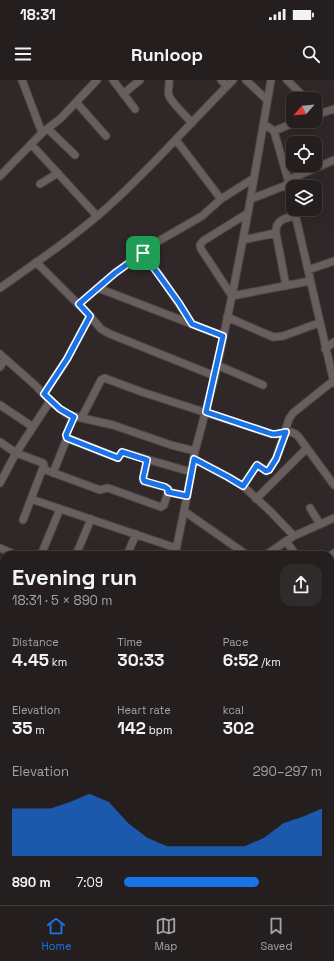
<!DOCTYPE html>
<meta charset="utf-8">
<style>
body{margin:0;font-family:"Space Grotesk",sans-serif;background:#302b2b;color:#f1f3f6;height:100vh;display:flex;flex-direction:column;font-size:15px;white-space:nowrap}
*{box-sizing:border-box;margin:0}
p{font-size:13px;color:#a3a2a4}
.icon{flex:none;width:22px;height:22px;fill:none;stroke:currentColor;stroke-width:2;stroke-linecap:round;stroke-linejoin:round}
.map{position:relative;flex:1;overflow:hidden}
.side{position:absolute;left:0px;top:471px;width:334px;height:354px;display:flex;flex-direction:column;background:#241e1e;border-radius:12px 12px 0 0;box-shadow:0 4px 16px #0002,0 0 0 1px #413c3c}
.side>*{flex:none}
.needle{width:26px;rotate:243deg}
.controls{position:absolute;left:286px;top:12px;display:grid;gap:8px}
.controls a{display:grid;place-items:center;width:36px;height:36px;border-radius:8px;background:#241e1e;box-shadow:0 4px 16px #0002,0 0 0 1px #413c3c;font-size:20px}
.pin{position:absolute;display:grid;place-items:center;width:34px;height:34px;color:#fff;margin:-17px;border-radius:8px;box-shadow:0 2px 6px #0006}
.round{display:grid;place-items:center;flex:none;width:42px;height:42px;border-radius:12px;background:#302b2b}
.head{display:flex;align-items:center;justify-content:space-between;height:68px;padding:0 12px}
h1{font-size:22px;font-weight:700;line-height:30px}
.stats{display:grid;grid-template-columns:repeat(3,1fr);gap:6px;height:68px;padding:4px 12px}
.stats div{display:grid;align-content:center}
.stats b{font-size:17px;font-weight:700}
.stats small{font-size:11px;font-weight:400}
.stats p{font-size:11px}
.chart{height:112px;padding:8px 12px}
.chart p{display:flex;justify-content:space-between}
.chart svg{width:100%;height:72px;margin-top:4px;fill:#1a73e8;opacity:.7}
ul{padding:0 12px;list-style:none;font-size:13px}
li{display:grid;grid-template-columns:64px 48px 1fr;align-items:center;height:30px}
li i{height:10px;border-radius:5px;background:#1a73e8}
.status{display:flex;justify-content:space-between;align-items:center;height:28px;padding:0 20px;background:#241e1e;direction:ltr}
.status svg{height:11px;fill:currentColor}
header{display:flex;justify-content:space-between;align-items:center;height:52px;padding:0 12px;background:#241e1e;font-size:18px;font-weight:700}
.dock{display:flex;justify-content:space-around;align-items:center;height:56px;border-top:1px solid #413c3c;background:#241e1e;font-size:11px;color:#a3a2a4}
.dock a{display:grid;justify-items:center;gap:2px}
.dock .active{color:#1a73e8}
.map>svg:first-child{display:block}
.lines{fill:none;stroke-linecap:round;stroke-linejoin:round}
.minor-casing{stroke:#4d4647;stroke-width:9}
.minor{stroke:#685e5e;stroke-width:7}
.route-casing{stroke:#fff;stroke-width:8}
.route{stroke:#1a73e8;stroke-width:5}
</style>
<div class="status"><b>18:31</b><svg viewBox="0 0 49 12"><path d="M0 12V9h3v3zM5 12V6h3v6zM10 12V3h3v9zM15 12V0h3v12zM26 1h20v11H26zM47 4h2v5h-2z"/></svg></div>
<header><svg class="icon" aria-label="menu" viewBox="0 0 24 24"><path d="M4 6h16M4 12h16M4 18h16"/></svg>Runloop<svg class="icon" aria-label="search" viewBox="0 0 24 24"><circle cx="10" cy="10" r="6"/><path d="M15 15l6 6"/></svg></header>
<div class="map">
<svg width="334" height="825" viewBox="0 0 334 825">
<rect width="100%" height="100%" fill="#302828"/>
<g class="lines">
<defs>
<path id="minor" d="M22 0 42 53
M113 0 135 29
M169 0C170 5 167 11 169 16 173 24 186 36 192 43
M221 0 227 6
M246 0 267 20
M287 0 306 19
M123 14 140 0
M76 22 106 56
M315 35 334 29
M264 44 274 51 299 41
M48 49 75 75
M274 51 288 100 293 125
M176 60 221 119
M31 64 97 136
M0 96 42 53 61 38 97 0
M288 100 334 80
M40 104 58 93
M251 119 289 104
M294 129 334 303
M248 133 203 161 200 165 201 169 232 216 310 201
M276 153 286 206
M243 160 276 153C275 140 285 138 295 136
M143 173 163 200 192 244
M36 182 90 236 67 279 44 314
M308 190 334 181
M0 208C38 181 77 155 111 124 154 85 192 41 233 0
M98 208 223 256
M79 224 115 193 157 162 202 136 221 119 254 98
M90 236 101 249 110 254 215 296
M227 237 273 257 283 256 319 243
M325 269 334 262
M0 274 35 305 50 321 68 335 113 345 171 365 195 371
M217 285 263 305
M0 287 5 279
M0 325 33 347
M73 337 66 355 67 358 118 378 122 372 191 392
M82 337 101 300 105 298 107 299 142 312 272 354C283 356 288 347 298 356L334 405
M0 362 16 373 43 383 44 385 23 440
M194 379 228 397 243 406 271 432 294 456
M147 380 143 400 145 402 165 407 168 409V412
M43 389 100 410 107 408 111 409 161 427 164 425 168 412 187 416
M53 393 67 358
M0 403 16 373 50 321
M243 406 256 386H259L267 391 276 379 289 339 293 333 333 301
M31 419 176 468
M256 419 307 368
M310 428 320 444
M184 431 247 475
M286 461 294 456 334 438
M0 468 16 475
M41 475 60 429
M76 475 91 439
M127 475 136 454
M175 475 187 416 195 371 215 296 232 216 248 133 271 0
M266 475 286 461 296 475
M330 476 334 473
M0 499 4 501
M330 521 334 526
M330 812 334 815"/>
</defs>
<use href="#minor" class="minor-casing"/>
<use href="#minor" class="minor"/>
</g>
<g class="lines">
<defs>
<path id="route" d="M143 173 179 223 192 244 223 256 206 332 272 354H276L286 352 276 379 269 390 266 391 257 385 243 406 228 397 194 379 187 416 168 412V409L165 407 144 401 143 398 147 380 122 372 118 378 67 358 66 355 74 337 60 329 44 314 67 279 90 236 79 224 115 193Z"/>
</defs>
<use href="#route" class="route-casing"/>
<use href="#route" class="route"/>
</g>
</svg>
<div class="controls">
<a><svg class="needle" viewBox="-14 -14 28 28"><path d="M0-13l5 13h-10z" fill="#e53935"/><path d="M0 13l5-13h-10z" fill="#a3a2a4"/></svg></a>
<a><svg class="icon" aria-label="locate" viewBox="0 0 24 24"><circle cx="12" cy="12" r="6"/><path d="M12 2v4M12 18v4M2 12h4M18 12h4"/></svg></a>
<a><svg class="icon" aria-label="layers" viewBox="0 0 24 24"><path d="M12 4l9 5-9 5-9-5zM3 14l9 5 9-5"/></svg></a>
</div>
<div class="pin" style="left:143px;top:173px;background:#1e9e55"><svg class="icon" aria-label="arrive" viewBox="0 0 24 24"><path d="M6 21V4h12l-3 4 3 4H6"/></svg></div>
<section class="side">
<div class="head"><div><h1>Evening run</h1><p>18:31 · 5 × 890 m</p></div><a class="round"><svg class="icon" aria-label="share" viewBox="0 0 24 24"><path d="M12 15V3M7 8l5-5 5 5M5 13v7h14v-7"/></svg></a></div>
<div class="stats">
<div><p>Distance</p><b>4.45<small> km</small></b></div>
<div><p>Time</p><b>30:33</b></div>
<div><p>Pace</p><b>6:52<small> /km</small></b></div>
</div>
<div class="stats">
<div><p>Elevation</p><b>35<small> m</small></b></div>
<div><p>Heart rate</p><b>142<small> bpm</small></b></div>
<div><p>kcal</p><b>302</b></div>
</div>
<div class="chart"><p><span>Elevation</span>290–297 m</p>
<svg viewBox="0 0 160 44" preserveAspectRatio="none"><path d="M0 44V15L10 15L20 15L30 11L40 6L50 11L60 24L70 33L80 38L90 38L100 38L110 38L120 38L130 33L140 24L150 20L160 15V44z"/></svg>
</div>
<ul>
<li><b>890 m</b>7:09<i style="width:68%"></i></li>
</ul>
</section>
</div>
<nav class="dock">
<a class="active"><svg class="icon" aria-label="home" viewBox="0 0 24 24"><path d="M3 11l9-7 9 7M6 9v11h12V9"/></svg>Home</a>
<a><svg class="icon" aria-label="map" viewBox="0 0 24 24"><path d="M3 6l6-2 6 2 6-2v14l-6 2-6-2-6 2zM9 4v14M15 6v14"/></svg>Map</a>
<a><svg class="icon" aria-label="saved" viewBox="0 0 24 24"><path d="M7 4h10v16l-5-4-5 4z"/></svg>Saved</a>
</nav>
